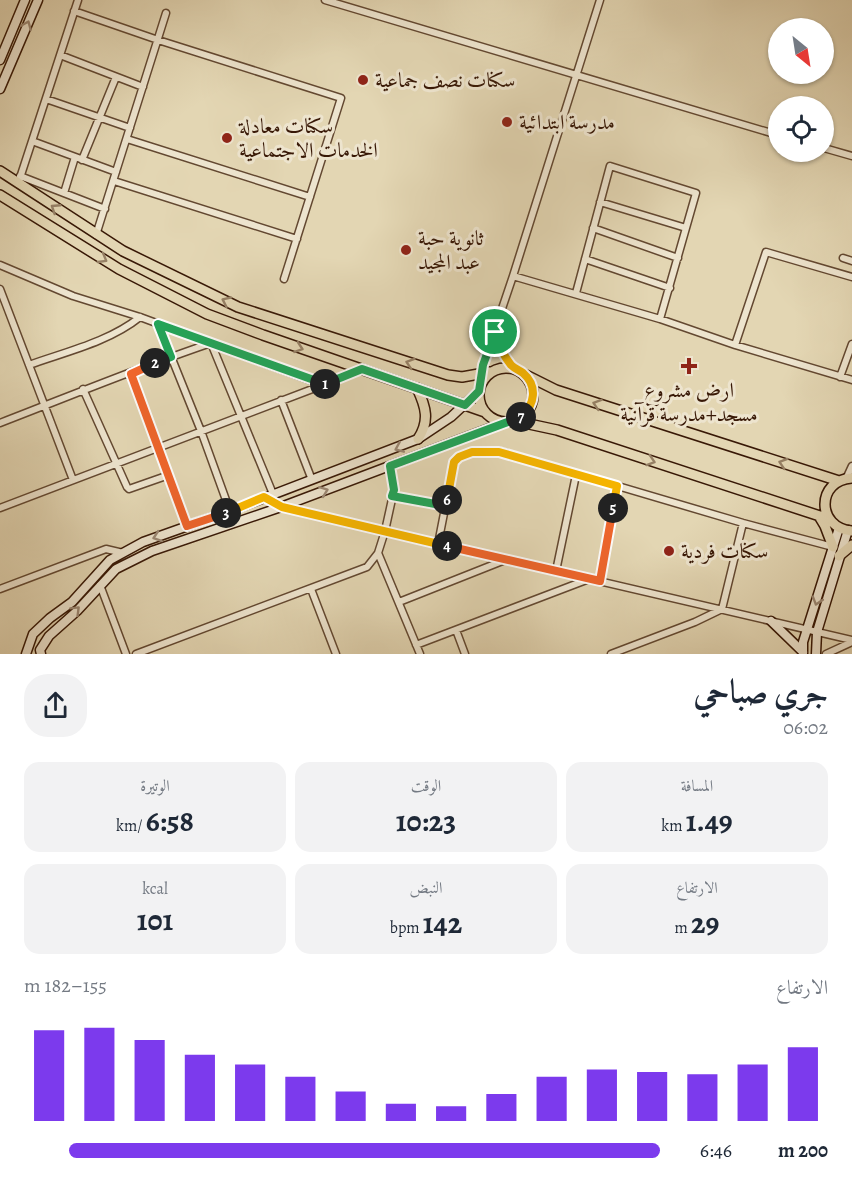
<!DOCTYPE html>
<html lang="ar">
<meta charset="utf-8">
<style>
body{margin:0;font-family:Alegreya,Amiri,serif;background:#f2f2f3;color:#1f2937;direction:rtl;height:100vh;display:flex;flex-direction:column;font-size:22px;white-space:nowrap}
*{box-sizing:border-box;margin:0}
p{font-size:20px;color:#747a83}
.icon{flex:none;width:33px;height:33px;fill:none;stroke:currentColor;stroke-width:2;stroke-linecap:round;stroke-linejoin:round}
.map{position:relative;height:654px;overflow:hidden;direction:ltr}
.drawer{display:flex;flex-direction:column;background:#fff;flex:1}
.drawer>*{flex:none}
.needle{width:39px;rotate:150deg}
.controls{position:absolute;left:768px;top:18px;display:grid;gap:12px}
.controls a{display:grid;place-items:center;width:66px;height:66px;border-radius:50%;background:#fff;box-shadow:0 2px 4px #0004;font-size:30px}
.pin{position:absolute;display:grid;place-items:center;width:51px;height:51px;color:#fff;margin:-26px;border:3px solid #fff;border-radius:50%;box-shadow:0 2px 6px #0007}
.km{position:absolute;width:30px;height:30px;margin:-15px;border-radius:50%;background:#222;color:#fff;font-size:16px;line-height:30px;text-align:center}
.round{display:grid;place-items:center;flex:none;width:63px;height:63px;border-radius:24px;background:#f2f2f3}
.overview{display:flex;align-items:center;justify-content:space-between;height:102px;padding:0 24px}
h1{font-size:33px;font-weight:700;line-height:45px}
.figures{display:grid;grid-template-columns:repeat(3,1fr);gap:9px;height:102px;padding:6px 24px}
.figures div{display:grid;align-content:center;border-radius:15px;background:#f2f2f3;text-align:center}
.figures b{font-size:30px;font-weight:700}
.figures small{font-size:16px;font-weight:400}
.figures p{font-size:16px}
.chart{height:168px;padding:12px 24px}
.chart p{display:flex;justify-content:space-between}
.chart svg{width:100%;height:108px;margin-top:6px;stroke:#7c3aed;stroke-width:6}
ul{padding:0 24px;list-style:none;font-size:20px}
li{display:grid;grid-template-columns:96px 72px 1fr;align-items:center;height:45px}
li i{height:15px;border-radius:8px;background:#7c3aed}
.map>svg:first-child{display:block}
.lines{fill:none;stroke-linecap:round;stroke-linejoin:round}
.minor-casing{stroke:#634831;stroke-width:9}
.secondary-casing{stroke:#381806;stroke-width:11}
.primary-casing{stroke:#381806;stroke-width:12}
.minor{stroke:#ede4ce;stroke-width:6}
.secondary{stroke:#ede4ce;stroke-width:8}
.primary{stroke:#e3d6b3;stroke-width:9}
.oneway{stroke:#9c8874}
.oneway2{stroke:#968065}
.split-1-casing{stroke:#fff;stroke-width:12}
.split-2-casing{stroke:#fff;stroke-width:12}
.split-3-casing{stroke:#fff;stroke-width:12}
.split-4-casing{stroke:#fff;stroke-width:12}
.split-5-casing{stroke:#fff;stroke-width:12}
.split-6-casing{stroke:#fff;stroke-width:12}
.split-7-casing{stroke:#fff;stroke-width:12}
.split-8-casing{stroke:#fff;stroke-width:12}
.split-1{stroke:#22a559;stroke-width:8}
.split-2{stroke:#22a559;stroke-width:8}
.split-3{stroke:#f0652b;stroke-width:8}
.split-4{stroke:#f5b400;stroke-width:8}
.split-5{stroke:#f0652b;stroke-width:8}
.split-6{stroke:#f5b400;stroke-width:8}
.split-7{stroke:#22a559;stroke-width:8}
.split-8{stroke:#f5b400;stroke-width:8}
.poi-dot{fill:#8f2418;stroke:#ede4ce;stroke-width:2}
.labels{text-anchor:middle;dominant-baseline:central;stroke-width:6;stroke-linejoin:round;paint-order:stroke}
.poi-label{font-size:21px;fill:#381806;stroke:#ede4ce;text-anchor:start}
</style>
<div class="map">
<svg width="852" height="654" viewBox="0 0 852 654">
<rect width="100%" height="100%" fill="#e3d6b3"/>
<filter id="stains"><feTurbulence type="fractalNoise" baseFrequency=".00333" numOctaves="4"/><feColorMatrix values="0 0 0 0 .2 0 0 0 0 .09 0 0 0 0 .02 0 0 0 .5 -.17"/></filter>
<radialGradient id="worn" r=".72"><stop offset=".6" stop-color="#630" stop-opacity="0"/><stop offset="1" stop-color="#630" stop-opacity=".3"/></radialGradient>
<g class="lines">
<defs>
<path id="minor" d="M325 0 778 135
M74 11 158 40 341 98 284 279
M60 55 143 87
M46 99 130 128
M127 139 310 197
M32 141 116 172
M824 148 852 156
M82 160 116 77
M20 176 105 209
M114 181 297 239
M18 184 78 0
M64 193 75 157
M600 202 686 228
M593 228 678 258
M96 235 166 13
M843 258 852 261
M585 259 670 288
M0 265 73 296 140 317 323 385 362 369
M513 276 660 319 735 345 852 380
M0 289 73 480
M576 293 610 166 696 193 660 319
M158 324 201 431 230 511
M495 332 502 350 514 369
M735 345 766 252 852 277
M29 365C65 352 109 342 140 317
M131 374 187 527
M840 377 852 344
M83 389 127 487 129 489 169 475
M479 389 483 365 513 276 600 0
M281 400 312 480
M0 423C70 396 140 367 211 343L273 494
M846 479 852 466
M392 496 446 506
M264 498 281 507 852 640
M0 508 323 385
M438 544 454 462C466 450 483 452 499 451L743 523 833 547
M378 553 420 654
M556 571 576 475
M600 581 617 486
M100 585 126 654
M0 589 106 549 123 553
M311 589 336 654
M399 602 505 560
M456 630 465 654
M416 645 589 579
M136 654 367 567 378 553 385 531 394 490 390 466
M611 654 695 622 722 609 743 523
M826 654 852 642"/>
<path id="secondary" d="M0 60 25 0
M0 89 38 0
M771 621 803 652
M26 654 33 634 50 618 72 602 110 560 143 542 230 511 418 439 451 417 479 391
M41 654 40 650 49 636 77 611 116 569 152 551 281 507 506 422
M803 654V642L839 528
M816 654 817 632 848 530"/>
<path id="primary" d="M0 171 123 251 238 307 448 375 462 377 490 372
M0 195 119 269 207 314 263 335 485 412
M479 395a27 27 0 1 1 54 0a27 27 0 1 1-54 0Z
M524 374 556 390 839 481
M417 388C426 407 430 421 418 439
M515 421 557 430 829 519
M852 478C816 480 816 528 852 531
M819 516 825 526 833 547
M839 556 852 545"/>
</defs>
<use href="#minor" class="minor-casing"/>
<use href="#secondary" class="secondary-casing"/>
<use href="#primary" class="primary-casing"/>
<use href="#minor" class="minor"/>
<use href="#secondary" class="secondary"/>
<use href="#primary" class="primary"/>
</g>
<defs><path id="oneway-chevron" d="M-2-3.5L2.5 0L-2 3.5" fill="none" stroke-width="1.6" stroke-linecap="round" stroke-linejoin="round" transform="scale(1.5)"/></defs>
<g class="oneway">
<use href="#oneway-chevron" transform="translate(27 25) rotate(-67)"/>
<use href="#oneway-chevron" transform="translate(399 448) rotate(157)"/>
<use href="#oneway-chevron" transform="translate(324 491) rotate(-21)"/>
<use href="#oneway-chevron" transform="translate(157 537) rotate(161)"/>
<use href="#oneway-chevron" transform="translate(817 601) rotate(107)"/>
<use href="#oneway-chevron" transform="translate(76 610) rotate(-45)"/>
</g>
<g class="oneway2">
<use href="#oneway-chevron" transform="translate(55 208) rotate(-147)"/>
<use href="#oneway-chevron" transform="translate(103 259) rotate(30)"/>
<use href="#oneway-chevron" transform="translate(226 301) rotate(-155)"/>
<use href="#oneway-chevron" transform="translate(299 348) rotate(19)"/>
<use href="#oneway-chevron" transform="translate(410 363) rotate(-162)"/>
<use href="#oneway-chevron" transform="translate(597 404) rotate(-162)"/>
<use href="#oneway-chevron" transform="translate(651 461) rotate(18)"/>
<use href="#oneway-chevron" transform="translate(783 463) rotate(-162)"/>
</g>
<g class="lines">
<defs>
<path id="split-1" d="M325 384 362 369 465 405 479 391 483 365 495 332"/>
<path id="split-2" d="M155 363 171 357 158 324 325 384"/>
<path id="split-3" d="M155 363 131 374 187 526 226 513"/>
<path id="split-4" d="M226 513 264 497 282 507 447 546"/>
<path id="split-5" d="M447 546 600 581 613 508"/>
<path id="split-6" d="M447 500 454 462 459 457 472 452H499L617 486 613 508"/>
<path id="split-7" d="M447 500 446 506 392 496 394 490 390 466 521 417"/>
<path id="split-8" d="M495 332C498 344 503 355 511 365 515 369 519 370 523 373 538 386 535 405 521 417"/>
</defs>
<use href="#split-1" class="split-1-casing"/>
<use href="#split-2" class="split-2-casing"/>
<use href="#split-3" class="split-3-casing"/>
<use href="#split-4" class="split-4-casing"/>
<use href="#split-5" class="split-5-casing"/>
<use href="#split-6" class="split-6-casing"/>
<use href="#split-7" class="split-7-casing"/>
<use href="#split-8" class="split-8-casing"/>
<use href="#split-1" class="split-1"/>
<use href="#split-2" class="split-2"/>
<use href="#split-3" class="split-3"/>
<use href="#split-4" class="split-4"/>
<use href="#split-5" class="split-5"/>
<use href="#split-6" class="split-6"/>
<use href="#split-7" class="split-7"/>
<use href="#split-8" class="split-8"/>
</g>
<g class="poi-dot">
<circle cx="363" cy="80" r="6"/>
<circle cx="507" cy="122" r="6"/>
<circle cx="227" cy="138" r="6"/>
<circle cx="406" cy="250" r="6"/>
<path d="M686 357h6v6h6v6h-6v6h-6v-6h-6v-6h6z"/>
<circle cx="669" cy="551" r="6"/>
</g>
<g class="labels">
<g class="poi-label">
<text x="375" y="80">سكنات نصف جماعية</text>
<text x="519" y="122">مدرسة ابتدائية</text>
<text x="239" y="126">سكنات معادلة<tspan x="239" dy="24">الخدمات الاجتماعية</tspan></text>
<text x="418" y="238">ثانوية حبة<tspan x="418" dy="24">عبد المجيد</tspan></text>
<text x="689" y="390" text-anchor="middle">ارض مشروع<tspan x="689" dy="24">مسجد+مدرسة قرآنية</tspan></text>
<text x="681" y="551">سكنات فردية</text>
</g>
</g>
<rect width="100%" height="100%" filter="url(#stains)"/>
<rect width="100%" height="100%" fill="url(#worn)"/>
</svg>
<div class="controls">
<a><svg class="needle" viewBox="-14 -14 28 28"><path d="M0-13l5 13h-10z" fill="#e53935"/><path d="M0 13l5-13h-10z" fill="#747a83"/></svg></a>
<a><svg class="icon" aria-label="locate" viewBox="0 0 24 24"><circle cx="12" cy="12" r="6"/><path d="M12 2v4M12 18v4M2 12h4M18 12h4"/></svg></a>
</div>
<div class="pin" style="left:495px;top:332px;background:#1e9e55"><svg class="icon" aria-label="arrive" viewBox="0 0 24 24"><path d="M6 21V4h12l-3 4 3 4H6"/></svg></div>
<b class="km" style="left:325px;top:384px">1</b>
<b class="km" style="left:155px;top:363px">2</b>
<b class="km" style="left:226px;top:513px">3</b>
<b class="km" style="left:447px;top:546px">4</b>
<b class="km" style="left:613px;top:508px">5</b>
<b class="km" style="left:447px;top:500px">6</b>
<b class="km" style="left:521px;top:417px">7</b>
</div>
<section class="drawer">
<div class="overview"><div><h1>جري صباحي</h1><p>06:02</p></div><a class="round"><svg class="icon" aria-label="share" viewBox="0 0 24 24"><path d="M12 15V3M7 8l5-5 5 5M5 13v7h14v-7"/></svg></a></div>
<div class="figures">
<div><p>المسافة</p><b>1.49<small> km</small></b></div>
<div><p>الوقت</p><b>10:23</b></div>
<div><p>الوتيرة</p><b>6:58<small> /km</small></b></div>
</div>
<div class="figures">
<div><p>الارتفاع</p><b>29<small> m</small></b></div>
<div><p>النبض</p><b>142<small> bpm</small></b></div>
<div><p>kcal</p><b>101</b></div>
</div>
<div class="chart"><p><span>الارتفاع</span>155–182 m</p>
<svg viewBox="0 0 160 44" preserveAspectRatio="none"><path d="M5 44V7M15 44V6M25 44V11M35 44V17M45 44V21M55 44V26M65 44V32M75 44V37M85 44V38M95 44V33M105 44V26M115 44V23M125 44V24M135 44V25M145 44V21M155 44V14"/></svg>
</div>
<ul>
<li><b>200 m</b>6:46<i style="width:93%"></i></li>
</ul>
</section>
